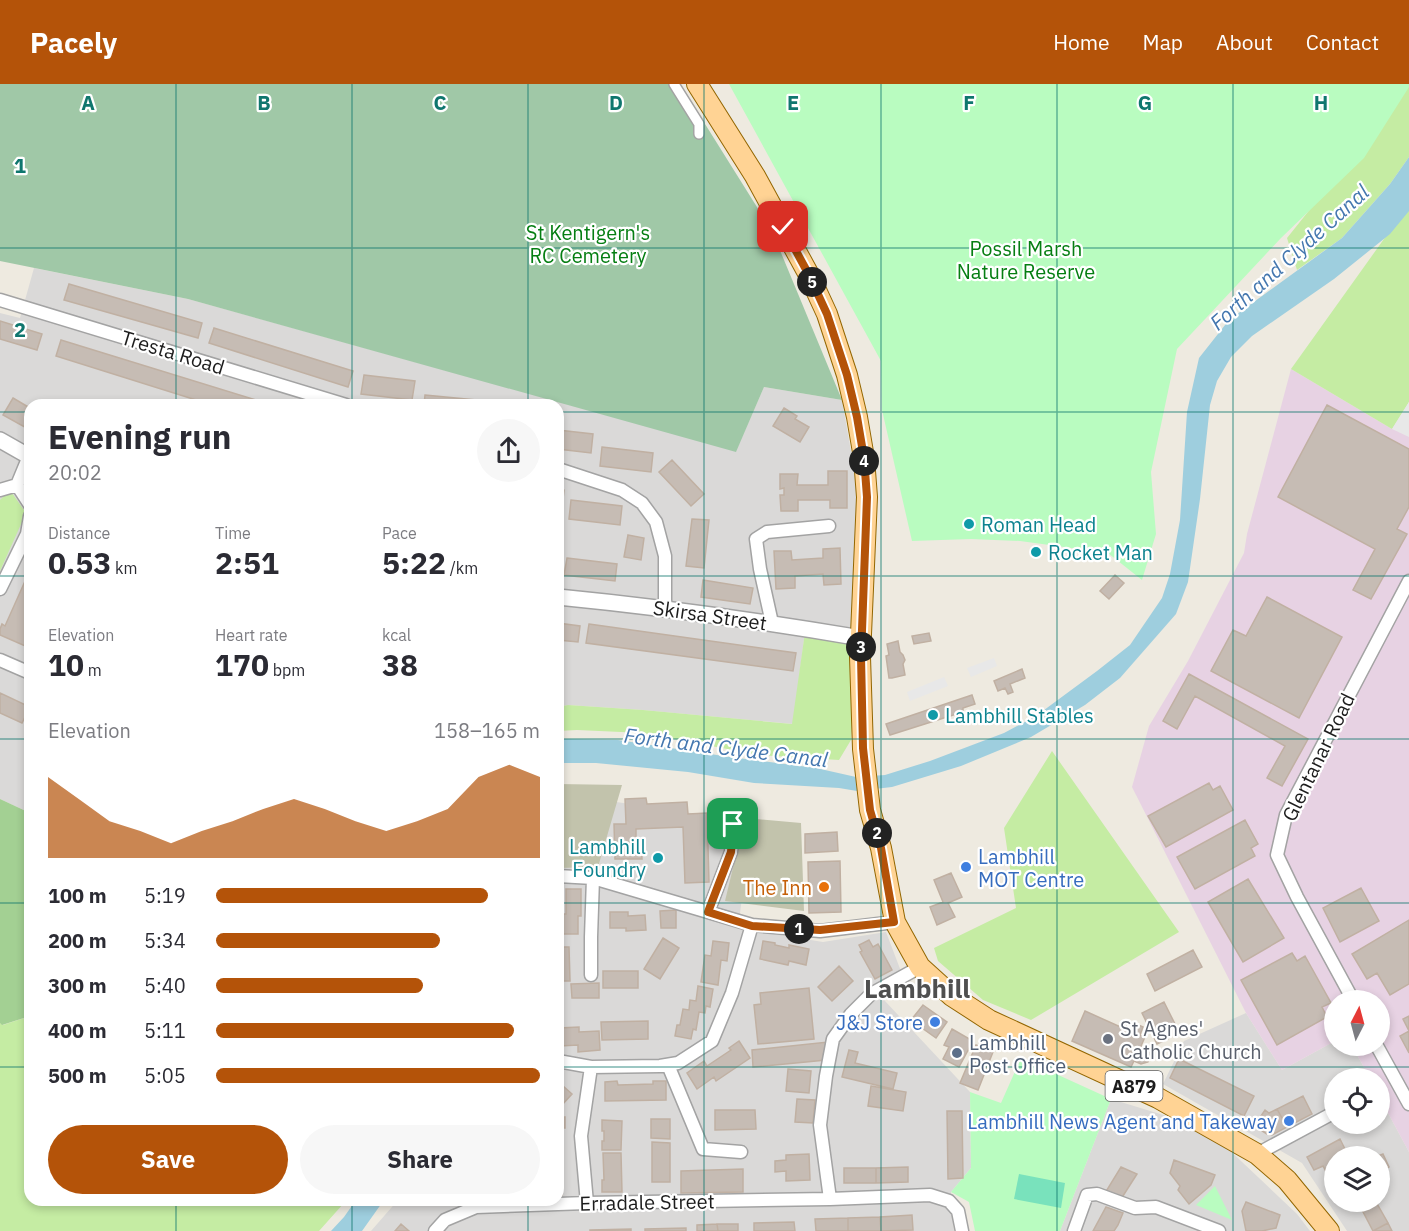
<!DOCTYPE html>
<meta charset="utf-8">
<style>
body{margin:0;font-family:"IBM Plex Sans",sans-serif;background:#f7f7f7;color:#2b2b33;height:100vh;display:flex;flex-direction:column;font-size:22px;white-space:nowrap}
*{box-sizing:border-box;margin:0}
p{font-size:20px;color:#7c7c81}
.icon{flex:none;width:33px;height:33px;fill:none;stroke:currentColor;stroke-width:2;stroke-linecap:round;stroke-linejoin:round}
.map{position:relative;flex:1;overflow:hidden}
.side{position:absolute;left:24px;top:315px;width:540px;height:807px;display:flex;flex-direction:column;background:#fff;border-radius:18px;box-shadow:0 3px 9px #0003}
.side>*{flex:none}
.needle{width:39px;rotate:6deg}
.buttons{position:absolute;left:1324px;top:906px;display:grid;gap:12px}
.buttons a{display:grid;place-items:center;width:66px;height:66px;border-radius:50%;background:#fff;box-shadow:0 3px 9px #0003;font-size:30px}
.pin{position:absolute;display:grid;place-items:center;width:51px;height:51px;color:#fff;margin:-26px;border-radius:12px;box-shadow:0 3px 9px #0006}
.km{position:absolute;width:30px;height:30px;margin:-15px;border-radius:50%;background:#222;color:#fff;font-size:16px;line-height:30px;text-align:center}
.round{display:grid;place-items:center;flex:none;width:63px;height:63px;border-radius:32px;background:#f7f7f7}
.head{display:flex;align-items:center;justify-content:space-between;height:102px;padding:0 24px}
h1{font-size:33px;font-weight:700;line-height:45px}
.stats{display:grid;grid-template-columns:repeat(3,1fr);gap:9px;height:102px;padding:6px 24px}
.stats div{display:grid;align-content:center}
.stats b{font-size:30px;font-weight:700}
.stats small{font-size:16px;font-weight:400}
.stats p{font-size:16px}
.chart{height:168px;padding:12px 24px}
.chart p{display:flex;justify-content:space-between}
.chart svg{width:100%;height:108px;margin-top:6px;fill:#b45309;opacity:.7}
.primary-button{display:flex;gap:12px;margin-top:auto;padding:12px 24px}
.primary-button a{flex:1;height:69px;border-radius:36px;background:#b45309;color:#fff;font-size:24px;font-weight:700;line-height:69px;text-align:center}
.primary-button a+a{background:#f7f7f7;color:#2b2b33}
ul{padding:0 24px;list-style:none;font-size:20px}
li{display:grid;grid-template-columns:96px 72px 1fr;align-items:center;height:45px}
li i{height:15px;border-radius:8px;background:#b45309}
header{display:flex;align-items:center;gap:36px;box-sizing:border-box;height:84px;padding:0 30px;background:#b45309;color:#fff}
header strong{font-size:28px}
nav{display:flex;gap:33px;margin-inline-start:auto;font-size:21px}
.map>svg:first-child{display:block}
.residential{fill:#dad9d8;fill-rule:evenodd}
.industrial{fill:#e7d2e3}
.construction{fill:#c2c3ac}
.grass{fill:#c5eca3}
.forest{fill:#a3d093}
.cemetery{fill:#a0c8a7}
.park{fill:#b9fcc0}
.pitch{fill:#79e2bc}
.parking{fill:#e8e8e8}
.water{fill:#9ecede}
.building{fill:#c6bcb4;stroke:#c0b0a2;stroke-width:1.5}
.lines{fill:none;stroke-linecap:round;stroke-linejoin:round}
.pedestrian-casing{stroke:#a3a3a3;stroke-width:12}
.minor-casing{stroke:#a3a3a3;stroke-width:15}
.tertiary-casing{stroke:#a3a3a3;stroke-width:18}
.primary-casing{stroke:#936600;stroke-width:22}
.pedestrian{stroke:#fff;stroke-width:9}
.minor{stroke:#fff;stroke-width:12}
.tertiary{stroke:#fff;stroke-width:15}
.primary{stroke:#ffd394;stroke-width:20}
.route-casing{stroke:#fff;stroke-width:12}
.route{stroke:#b45309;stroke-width:8}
.grid{fill:none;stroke:#0f766e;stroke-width:1.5;stroke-opacity:0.55}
.culture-dot{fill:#0f9aa8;stroke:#fff;stroke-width:2}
.shop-dot{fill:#3f7fe0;stroke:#fff;stroke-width:2}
.food-dot{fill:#e8710a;stroke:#fff;stroke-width:2}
.worship-dot{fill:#6b7280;stroke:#fff;stroke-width:2}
.service-dot{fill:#5c6f8a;stroke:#fff;stroke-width:2}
.labels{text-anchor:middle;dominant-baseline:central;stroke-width:4.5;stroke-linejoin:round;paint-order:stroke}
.shield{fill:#fff;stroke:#606060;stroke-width:1.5}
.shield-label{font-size:18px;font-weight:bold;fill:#1c1c1c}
.park-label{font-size:20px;fill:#057e12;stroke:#fff}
.street-label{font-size:20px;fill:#1c1c1c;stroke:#fff}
.culture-label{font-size:20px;fill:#0d838f;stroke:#fff;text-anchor:start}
.shop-label{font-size:20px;fill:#366cbe;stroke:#fff;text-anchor:end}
.food-label{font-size:20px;fill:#c56008;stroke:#fff;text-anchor:end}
.worship-label{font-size:20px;fill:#5b616d;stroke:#fff;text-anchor:start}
.service-label{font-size:20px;fill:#4e5e75;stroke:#fff;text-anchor:start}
.water-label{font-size:21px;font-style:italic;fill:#4477af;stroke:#fff}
.district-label{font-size:26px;font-weight:bold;fill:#4f4f4f;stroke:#fff}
.grid-label{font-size:20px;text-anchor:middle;font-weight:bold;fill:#0f766e;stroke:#fff;stroke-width:4.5;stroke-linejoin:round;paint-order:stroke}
</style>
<header>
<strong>Pacely</strong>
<nav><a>Home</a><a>Map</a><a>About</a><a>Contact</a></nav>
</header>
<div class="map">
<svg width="1409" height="1147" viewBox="0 0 1409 1147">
<rect width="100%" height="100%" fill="#eeeae0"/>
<path class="residential" d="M34 184 188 215 736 367 764 303 842 316 856 396V556L805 548 793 640 643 626 568 621 558 623V321H30V729L0 715V229L20 234Z
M596 715 752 738 738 844 823 858 886 848 902 890 871 902 970 1008 971 1084 951 1108 954 1147H371L398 1116H558V781Z
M1246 929 1282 986 1335 957V962H1352L1370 994H1335V1040H1380V1014L1409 1068V1147H1347L1302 1079 1163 1000 1184 957ZM1335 1072H1380V1118H1335Z
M1111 1015 1206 1044 1297 1130 1310 1147H1060Z"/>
<path class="industrial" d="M1291 285 1392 345 1409 319V1068L1380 1014V994H1370L1352 962H1380V916H1335V957L1282 986 1246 929 1132 703 1149 642 1188 577 1244 469 1247 450Z"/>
<path class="construction" d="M558 700 622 701 598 783 558 784Z
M745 734 801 739 804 827 725 817Z"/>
<path class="grass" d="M1409 0V73L1390 100 1342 154 1297 186 1287 154 1376 43Z
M1409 120V318L1392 345 1291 285Z
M12 409 26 429 0 487V416L4 412Z
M805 548 856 556 851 656 839 676 759 671 643 649 577 646 558 647V623L568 621 643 626 792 640Z
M1052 667 1179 848 1031 936 983 916 938 877 934 864 1016 824 1004 744Z
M30 932V1116H346L344 1119 319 1147H0V939L3 941Z"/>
<path class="forest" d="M0 715 30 729V932L2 941 0 939Z"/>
<path class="cemetery" d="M0 0H680L772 147 842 316 764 303 736 368 188 215 0 177Z"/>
<path class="park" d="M729 0H1409V3L1364 74 1281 154 1177 265 1151 388 1156 450 1142 496 1108 469 1020 457 971 455 912 457 882 326 881 277Z
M1021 974 1111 1015 1060 1147H975L969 1118 951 1108 971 1084 970 1008 1001 1019Z
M1215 1102 1232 1136 1196 1121Z"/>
<path class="pitch" d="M1019 1090 1065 1099 1061 1124 1014 1115Z"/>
<path class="parking" d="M1409 318V353L1392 345Z
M994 574 997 582 971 593 967 584Z
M944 593 948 602 910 617 907 608Z"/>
<path class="water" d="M1409 73V127L1390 150 1334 195 1252 252 1231 273 1217 297 1210 321 1200 415 1188 498 1176 530 1120 594 1085 621 1031 653 961 682 892 703 857 707 839 704 754 699 688 688 596 679H558V655L618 656 730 673 816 684 856 693 885 691 930 677 1004 649 1036 632 1097 587 1130 561 1162 514 1170 490 1180 436 1187 328 1199 274 1229 236 1342 154 1390 100Z
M356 1116H384L362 1147H331L344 1133Z"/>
<path class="building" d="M69 200 202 239 198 254 64 216Z
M0 237 42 250 37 266 0 255Z
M214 244 353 287 348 303 209 259Z
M61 256 256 316 255 321H212L56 272Z
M364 291 415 297 412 316 361 310Z
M425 311 476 316V321H424Z
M13 314 30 324V346L3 331Z
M1327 321 1409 365V423L1397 445 1407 450 1371 515 1353 506 1375 465 1278 413Z
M784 324 797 332 795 335 809 343 800 358 773 342Z
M558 346 593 350 591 369 558 365Z
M602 363 653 369 651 388 600 382Z
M672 376 704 410 691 422 659 388Z
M828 387H847V424H830V416H798V427H781L780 411H784V404L780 405V390H798L797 401H828Z
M558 405 564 406 562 424H558Z
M571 416 622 422 620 441 569 435Z
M692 435 709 436 704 484 686 482Z
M628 451 644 454 641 476 624 473Z
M840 464 841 500 824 501 823 490 795 492V504L776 505 774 467H791L792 476 823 474V465Z
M567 474 617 480 615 497 564 491Z
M30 486V531L25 543 30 545V564L0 551V545L2 540 5 542Z
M1115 491 1124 499 1109 515 1100 507Z
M703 496 753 504 750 520 701 513Z
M1267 513 1342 553 1299 634 1211 587 1233 546 1246 552Z
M558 539 580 542 578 558 558 556Z
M589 540 796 569 793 587 586 559Z
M929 549 931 557 914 560 912 552Z
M898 557 900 568 903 571 905 576 903 580 905 591 892 594H889L886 572 889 571 887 560Z
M1022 585 1025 594 1010 600 1013 608 1008 610 1005 604 998 607 994 597Z
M1189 590 1308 655 1282 702 1267 694 1285 662 1195 612 1177 645 1163 637Z
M0 609 30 623 22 639 0 629Z
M972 611 975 620 963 624V628L890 651 886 640Z
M1209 699 1213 706 1220 702 1233 726 1166 763 1148 732Z
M646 714 647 720 687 718 688 730 707 729 709 798 685 799 683 743 636 745V755H641L642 775H615L614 740H626L625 715Z
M1245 736 1258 760 1251 764 1255 772 1195 805 1177 773Z
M837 748 838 767 805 769V750Z
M840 777 841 828 809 829 808 778Z
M951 789 962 813 948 819 955 833 937 841 930 823 943 818 934 796Z
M1248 795 1284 854 1243 878 1208 818Z
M1361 804 1379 837 1340 858 1323 824Z
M566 805H581V832H578V850H563V830H566Z
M676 826V844H661L660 827Z
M610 828H628V832L645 831 646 846 626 847V844H610Z
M1409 836V900L1390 911 1377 889 1367 895 1352 870Z
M663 854 679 864 660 895 644 885Z
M869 856 873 863 878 860 892 886 875 895 860 868 862 867 859 861Z
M713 857 729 859 727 877 721 876 718 901 701 898 705 871 711 872Z
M763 857 775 859V861L789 864V861L809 865 806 881 789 877 788 881 760 875Z
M558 863H569L570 897H558Z
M1193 866 1202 883 1155 907 1147 890Z
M1292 869 1297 877 1305 872 1331 919 1322 923 1327 933 1277 961 1241 896Z
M839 882 853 897 832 917 818 903Z
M603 887H638V904H603Z
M599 899V914H572L571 900Z
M698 902 713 905 710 923 706 922 705 929 699 928 696 946 693 945 691 955 675 952 677 941H680L683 925 689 926 690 916 696 917Z
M809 904 814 955 758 960 754 921 761 920 760 909Z
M1164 918 1175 940 1163 946 1168 955 1157 960 1142 929Z
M923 921 947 938 936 954 911 936Z
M1085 927 1125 945 1129 937 1143 943 1140 951 1145 953 1141 962 1148 965 1151 971 1148 978 1141 980 1134 977 1131 983 1072 957Z
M1409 932V947L1403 935Z
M648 937V955L602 956 601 938Z
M579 943V948L599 947 600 966 578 968V961L560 962 559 944Z
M952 945 973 957 959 983 943 975 949 963 944 961Z
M1409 947V969L1400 952Z
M739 957 750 974 716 997 714 993 697 1005 687 989 704 977 707 982 731 966 729 964Z
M828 958 826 976 753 983 752 966Z
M976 961 993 968 978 1006 960 999Z
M849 966 858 968 855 979 897 989 893 1005 842 993Z
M1179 975 1254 1012 1244 1032 1170 994Z
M788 985 811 987 809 1009 786 1007Z
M617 997 618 1001 653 1000V997H666V1016L605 1017V998Z
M558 1001 561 1004 563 1002 572 1010 561 1022 558 1020Z
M871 1002 906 1008 903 1027 868 1022Z
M1303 1012 1312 1030 1287 1043 1277 1025Z
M797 1015 815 1016 813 1039 795 1038Z
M1277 1025 1287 1043 1272 1051 1267 1050 1254 1042 1265 1026 1269 1029Z
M715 1026H755L756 1045 715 1046Z
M947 1027H962L963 1094 948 1095Z
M558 1033H565V1044H561V1071H558Z
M651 1035H670V1055L651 1054Z
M602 1036 622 1037 621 1066H602V1057H604V1047H602Z
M1340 1055 1347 1069 1340 1072H1335V1095L1331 1097 1323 1082 1314 1086 1307 1073Z
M652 1058 670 1059V1098H652Z
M603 1069H621L622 1108H602V1096H604Z
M809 1070 810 1096 786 1097V1087L775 1088V1077L786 1076V1071Z
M1383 1070 1389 1083 1380 1088V1072H1378Z
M558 1075H562V1111H558Z
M1174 1076 1215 1091 1211 1101 1189 1120 1178 1106 1180 1102 1170 1089Z
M908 1083V1098L876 1099V1084Z
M1121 1083 1137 1090 1121 1115 1105 1109Z
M844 1084H876V1099H844Z
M743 1085V1108L681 1109V1087Z
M1246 1118 1280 1131 1276 1144 1262 1147H1246L1242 1127Z
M1363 1118H1376L1388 1139 1373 1147 1359 1120Z
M1106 1123 1123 1129 1118 1141 1114 1147H1093Z
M912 1131 913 1146 881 1147 880 1133Z
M880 1133 881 1147H848V1134Z
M848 1134V1147H816L815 1135Z
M794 1138 795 1147H754V1139Z
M1388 1139 1392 1147H1373Z
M401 1140 409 1147H395Z
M717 1140H738V1147H718Z
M717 1140 718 1147H697V1141Z
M686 1144V1147H645V1145Z
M631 1145V1147H590V1146Z"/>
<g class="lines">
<defs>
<path id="pedestrian" d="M674 0 699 40V50"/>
<path id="minor" d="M0 216 346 321
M558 385 622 406 642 419 656 438 665 472V524
M17 401 29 372
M17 401 30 421
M0 406 17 401
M0 505 27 450 30 432
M772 539 760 485 756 455 767 448 829 442
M0 576 30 589
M558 792 593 794 752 841 820 847 895 838
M708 828 731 768 733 740
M591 891V853L593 794
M1353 916 1297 813 1277 771 1286 731 1409 497
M1377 962 1409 1020
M558 977 591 983 660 982 678 979 712 957 732 909 752 841
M668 981 703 1065 741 1068
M1257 1070 1335 1028
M830 1115 820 1041 826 992 833 955 851 930 871 910 920 883
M587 1119 581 1052 591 983
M435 1147 445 1136 476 1123 587 1119 830 1115 930 1111 949 1117 958 1127 962 1147
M1074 1147 1087 1111 1097 1110 1135 1124 1156 1123 1219 1147"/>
<path id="tertiary" d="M0 356 30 373
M558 513C660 523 761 537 861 554"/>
<path id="primary" d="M697 0 755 92 809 191 827 230 847 291 857 333 864 374 867 413 860 573 863 665 870 726 881 764 895 838 920 883 952 912 989 936 1158 1014 1257 1070 1287 1096 1329 1147"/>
</defs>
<use href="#pedestrian" class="pedestrian-casing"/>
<use href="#minor" class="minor-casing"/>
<use href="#tertiary" class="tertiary-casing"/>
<use href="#primary" class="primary-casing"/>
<use href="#pedestrian" class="pedestrian"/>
<use href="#minor" class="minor"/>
<use href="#tertiary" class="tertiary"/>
<use href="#primary" class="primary"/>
</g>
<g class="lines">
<defs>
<path id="route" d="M733 740 731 768 708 828 752 842 820 846 894 838 881 764 870 726 863 664 861 573 867 413 864 374 857 333 847 291 827 230 809 191 783 143"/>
</defs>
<use href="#route" class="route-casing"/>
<use href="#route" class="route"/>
</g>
<path class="grid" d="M176 0V321M352 0V321M528 0V321M704 0V1147M881 0V1147M1057 0V1147M1233 0V1147M0 164H1409M0 328H30M558 328H1409M0 492H30M558 492H1409M0 655H30M558 655H1409M0 819H30M558 819H1409M0 983H30M558 983H1409M176 1116V1147M352 1116V1147M528 1116V1147"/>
<g class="culture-dot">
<circle cx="969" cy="440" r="6"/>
<circle cx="1036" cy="468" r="6"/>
<circle cx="933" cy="631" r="6"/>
<circle cx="658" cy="774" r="6"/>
</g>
<g class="shop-dot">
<circle cx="966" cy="783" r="6"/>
<circle cx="935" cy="938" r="6"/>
<circle cx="1289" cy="1037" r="6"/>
</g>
<circle class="food-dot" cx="824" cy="803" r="6"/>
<circle class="worship-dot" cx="1108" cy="955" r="6"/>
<circle class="service-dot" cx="957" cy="969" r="6"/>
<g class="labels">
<rect class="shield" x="1105.5" y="987" width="57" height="30" rx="4.5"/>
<g class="shield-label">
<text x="1134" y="1002">A879</text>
</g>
<g class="park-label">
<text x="588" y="148">St Kentigern's<tspan x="588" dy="23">RC Cemetery</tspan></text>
<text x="1026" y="164">Possil Marsh<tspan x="1026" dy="23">Nature Reserve</tspan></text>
</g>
<g class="street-label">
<text transform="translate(173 268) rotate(17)">Tresta Road</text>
<text transform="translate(710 531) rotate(8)">Skirsa Street</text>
<text transform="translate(1318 673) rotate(-64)">Glentanar Road</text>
<text transform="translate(647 1118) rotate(-1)">Erradale Street</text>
</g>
<g class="culture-label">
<text x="981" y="440">Roman Head</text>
<text x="1048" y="468">Rocket Man</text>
<text x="945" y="631">Lambhill Stables</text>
<text x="646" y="762" text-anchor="end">Lambhill<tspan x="646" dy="23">Foundry</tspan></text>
</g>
<g class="shop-label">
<text x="978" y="772" text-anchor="start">Lambhill<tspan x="978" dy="23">MOT Centre</tspan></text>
<text x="923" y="938">J&amp;J Store</text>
<text x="1277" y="1037">Lambhill News Agent and Takeway</text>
</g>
<g class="food-label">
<text x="812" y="803">The Inn</text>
</g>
<g class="worship-label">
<text x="1120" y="944">St Agnes'<tspan x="1120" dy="23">Catholic Church</tspan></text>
</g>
<g class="service-label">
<text x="969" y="958">Lambhill<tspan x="969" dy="23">Post Office</tspan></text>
</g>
<g class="water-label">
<text transform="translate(1289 173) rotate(-42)">Forth and Clyde Canal</text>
<text transform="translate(726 663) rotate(7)">Forth and Clyde Canal</text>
</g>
<g class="district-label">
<text x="917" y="904">Lambhill</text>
</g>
</g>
<g class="grid-label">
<text x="88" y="26">A</text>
<text x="264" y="26">B</text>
<text x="440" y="26">C</text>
<text x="616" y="26">D</text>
<text x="793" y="26">E</text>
<text x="969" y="26">F</text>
<text x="1145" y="26">G</text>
<text x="1321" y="26">H</text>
<text x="20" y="89">1</text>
<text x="20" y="253">2</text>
</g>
</svg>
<div class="buttons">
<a><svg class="needle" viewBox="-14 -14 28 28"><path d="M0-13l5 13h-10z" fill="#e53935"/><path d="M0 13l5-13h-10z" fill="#7c7c81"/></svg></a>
<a><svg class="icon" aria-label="locate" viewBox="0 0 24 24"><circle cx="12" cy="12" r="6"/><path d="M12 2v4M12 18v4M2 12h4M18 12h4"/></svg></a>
<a><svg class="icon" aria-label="layers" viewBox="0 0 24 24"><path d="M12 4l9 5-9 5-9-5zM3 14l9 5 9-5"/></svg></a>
</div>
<div class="pin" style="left:733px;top:740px;background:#1e9e55"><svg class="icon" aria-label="arrive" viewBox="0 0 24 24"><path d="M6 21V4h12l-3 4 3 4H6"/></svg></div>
<div class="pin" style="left:783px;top:143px;background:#d93025"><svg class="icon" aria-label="check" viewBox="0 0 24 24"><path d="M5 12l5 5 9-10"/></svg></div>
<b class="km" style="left:799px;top:845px">1</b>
<b class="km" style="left:877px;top:749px">2</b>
<b class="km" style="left:861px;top:563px">3</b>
<b class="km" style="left:864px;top:377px">4</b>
<b class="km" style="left:812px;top:198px">5</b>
<section class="side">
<div class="head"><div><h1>Evening run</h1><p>20:02</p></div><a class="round"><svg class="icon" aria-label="share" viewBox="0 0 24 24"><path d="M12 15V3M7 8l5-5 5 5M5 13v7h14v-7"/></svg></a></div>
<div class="stats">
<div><p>Distance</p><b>0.53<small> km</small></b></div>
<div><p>Time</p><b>2:51</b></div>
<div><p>Pace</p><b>5:22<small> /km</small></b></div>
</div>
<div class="stats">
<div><p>Elevation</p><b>10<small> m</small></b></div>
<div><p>Heart rate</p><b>170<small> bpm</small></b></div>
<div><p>kcal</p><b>38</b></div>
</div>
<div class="chart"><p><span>Elevation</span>158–165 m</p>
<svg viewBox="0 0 160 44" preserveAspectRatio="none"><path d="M0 44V11L10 20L20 29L30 33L40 38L50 33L60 29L70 24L80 20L90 24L100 29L110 33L120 29L130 24L140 11L150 6L160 11V44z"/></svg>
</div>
<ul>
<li><b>100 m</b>5:19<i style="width:84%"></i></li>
<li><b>200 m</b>5:34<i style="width:69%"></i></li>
<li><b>300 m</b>5:40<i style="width:64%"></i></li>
<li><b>400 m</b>5:11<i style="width:92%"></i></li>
<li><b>500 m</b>5:05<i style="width:100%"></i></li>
</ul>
<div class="primary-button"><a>Save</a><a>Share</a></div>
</section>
</div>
